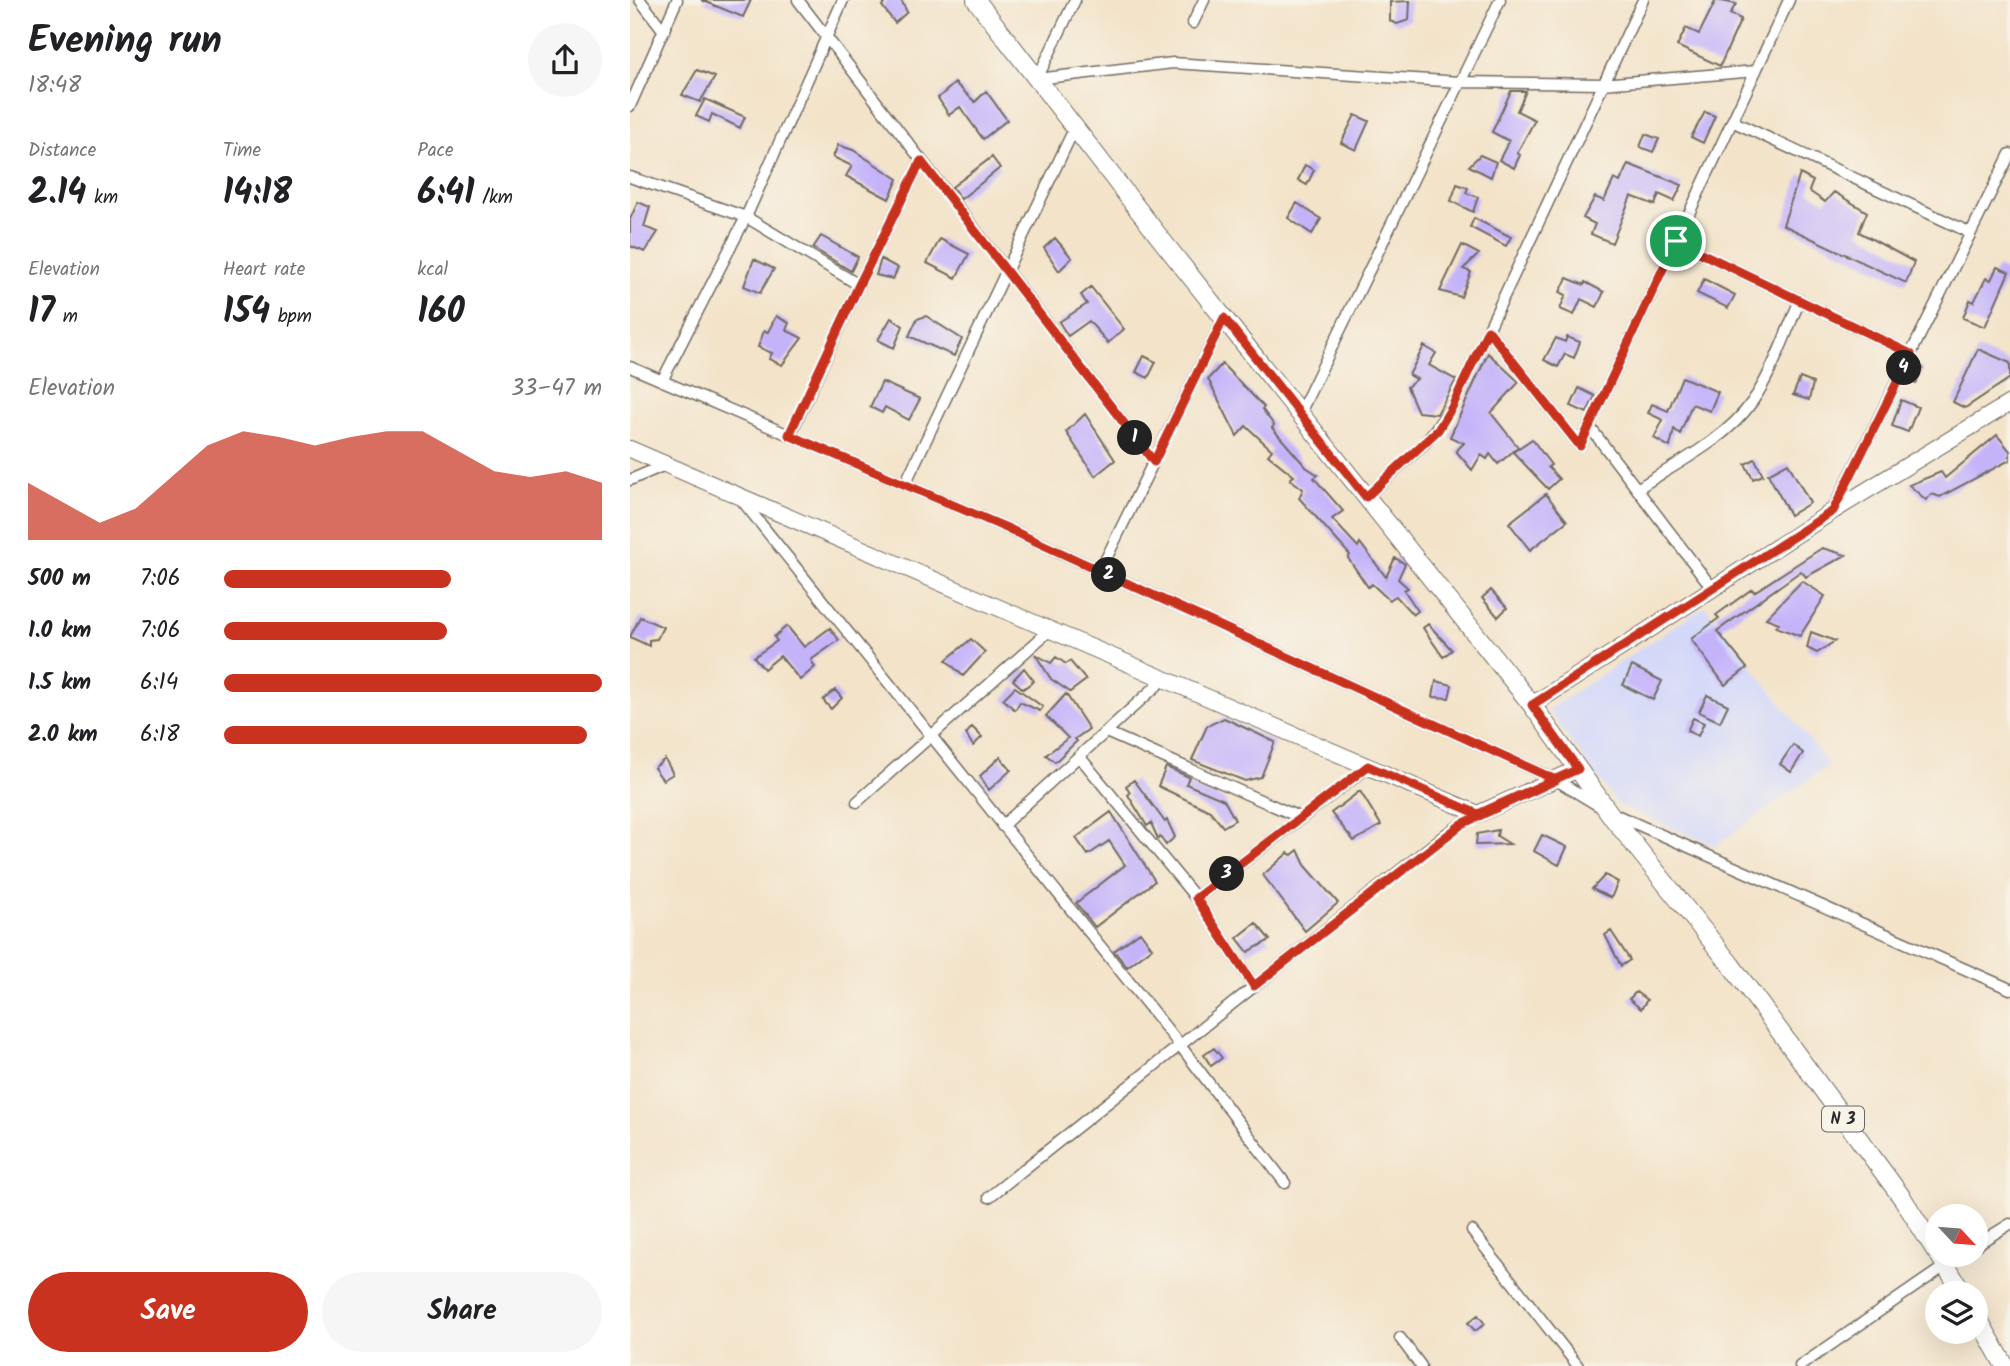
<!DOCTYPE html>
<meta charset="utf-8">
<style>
body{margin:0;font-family:Kalam,sans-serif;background:#f6f6f6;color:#202124;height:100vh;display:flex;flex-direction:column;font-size:26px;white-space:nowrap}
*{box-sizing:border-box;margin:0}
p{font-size:23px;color:#757577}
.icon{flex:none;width:38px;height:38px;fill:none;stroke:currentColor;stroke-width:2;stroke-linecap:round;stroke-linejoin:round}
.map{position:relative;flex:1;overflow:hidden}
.sheet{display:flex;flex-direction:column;background:#fff;width:630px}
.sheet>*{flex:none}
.needle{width:46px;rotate:116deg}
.controls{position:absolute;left:1295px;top:1204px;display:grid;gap:14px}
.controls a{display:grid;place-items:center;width:63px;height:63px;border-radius:50%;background:#fff;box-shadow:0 7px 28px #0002;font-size:35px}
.pin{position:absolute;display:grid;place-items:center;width:60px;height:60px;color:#fff;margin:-30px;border:4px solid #fff;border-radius:50%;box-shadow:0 2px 7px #0007}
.km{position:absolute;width:35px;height:35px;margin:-18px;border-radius:50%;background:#222;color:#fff;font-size:19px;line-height:35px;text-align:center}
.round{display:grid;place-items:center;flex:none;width:74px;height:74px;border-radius:37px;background:#f6f6f6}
.headline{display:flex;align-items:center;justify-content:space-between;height:119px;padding:0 28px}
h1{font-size:38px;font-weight:700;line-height:52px}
.metrics{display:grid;grid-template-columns:repeat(3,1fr);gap:10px;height:119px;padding:7px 28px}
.metrics div{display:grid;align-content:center}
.metrics b{font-size:35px;font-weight:700}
.metrics small{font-size:19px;font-weight:400}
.metrics p{font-size:19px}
.chart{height:196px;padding:14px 28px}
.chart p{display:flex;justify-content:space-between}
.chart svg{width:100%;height:126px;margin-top:7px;fill:#c8321e;opacity:.7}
.cta{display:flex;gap:14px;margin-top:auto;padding:14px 28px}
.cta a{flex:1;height:80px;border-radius:42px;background:#c8321e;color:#fff;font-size:28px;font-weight:700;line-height:80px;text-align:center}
.cta a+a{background:#f6f6f6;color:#202124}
ul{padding:0 28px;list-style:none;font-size:23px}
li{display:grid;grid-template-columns:112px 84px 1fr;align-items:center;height:52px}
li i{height:18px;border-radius:9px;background:#c8321e}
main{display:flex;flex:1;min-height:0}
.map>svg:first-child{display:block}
.built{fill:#d3d8f9}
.building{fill:#c5b3fa}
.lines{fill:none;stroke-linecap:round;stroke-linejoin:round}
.street-casing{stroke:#716b62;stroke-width:13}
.secondary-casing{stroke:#716b62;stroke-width:18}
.primary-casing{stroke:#716b62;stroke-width:20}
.street{stroke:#fff;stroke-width:10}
.secondary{stroke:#fff;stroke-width:16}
.primary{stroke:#fff;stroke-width:18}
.route-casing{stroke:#fff;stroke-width:14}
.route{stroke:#c8321e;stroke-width:9}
.labels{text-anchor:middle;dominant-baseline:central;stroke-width:6;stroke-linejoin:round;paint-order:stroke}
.shield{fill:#f7f3e8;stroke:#686764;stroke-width:2}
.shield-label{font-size:16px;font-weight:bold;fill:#2b2b2b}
</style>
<main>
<section class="sheet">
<div class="headline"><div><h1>Evening run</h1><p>18:48</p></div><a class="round"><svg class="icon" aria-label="share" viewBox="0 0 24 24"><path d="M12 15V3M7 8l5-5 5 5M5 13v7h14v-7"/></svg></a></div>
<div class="metrics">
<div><p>Distance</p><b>2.14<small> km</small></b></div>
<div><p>Time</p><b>14:18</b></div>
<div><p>Pace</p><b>6:41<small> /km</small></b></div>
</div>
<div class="metrics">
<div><p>Elevation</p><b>17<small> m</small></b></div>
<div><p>Heart rate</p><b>154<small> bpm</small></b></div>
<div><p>kcal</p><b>160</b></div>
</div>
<div class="chart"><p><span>Elevation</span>33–47 m</p>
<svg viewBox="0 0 160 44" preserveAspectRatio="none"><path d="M0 44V24L10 31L20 38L30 33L40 22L50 11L60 6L70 8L80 11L90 8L100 6L110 6L120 13L130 20L140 22L150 20L160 24V44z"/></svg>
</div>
<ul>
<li><b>500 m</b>7:06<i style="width:60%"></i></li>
<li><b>1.0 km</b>7:06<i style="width:59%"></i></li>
<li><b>1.5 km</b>6:14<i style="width:100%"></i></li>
<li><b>2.0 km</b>6:18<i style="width:96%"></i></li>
</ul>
<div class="cta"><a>Save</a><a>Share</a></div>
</section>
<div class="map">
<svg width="1380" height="1366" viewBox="0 0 1380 1366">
<rect width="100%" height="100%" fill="#f7f3e8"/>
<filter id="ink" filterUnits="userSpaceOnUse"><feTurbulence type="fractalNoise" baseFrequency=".0143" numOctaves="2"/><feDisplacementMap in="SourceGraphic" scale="14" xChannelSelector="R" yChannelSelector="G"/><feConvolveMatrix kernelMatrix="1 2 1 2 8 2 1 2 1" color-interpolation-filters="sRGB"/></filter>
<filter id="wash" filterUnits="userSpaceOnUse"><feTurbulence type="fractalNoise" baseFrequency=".00686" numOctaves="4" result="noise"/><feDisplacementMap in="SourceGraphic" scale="28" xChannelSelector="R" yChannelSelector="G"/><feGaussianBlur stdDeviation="1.57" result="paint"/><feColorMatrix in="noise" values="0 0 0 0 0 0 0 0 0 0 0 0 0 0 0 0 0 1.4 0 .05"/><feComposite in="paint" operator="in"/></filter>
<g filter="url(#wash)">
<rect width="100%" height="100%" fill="#f3e3c9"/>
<path class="built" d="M1075 606 1199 765 1085 846 988 805 918 710Z"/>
<g id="blocks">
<path class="building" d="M71 0H121L113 17Z
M257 0H271L277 12 265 23 252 6Z
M1086 0 1106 4 1100 14 1111 19 1090 66 1047 46 1056 28 1069 34Z
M780 1 779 20 767 24 760 21V2Z
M67 70 85 77 70 102 52 95Z
M325 83 345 102 356 91 377 120 353 139 330 107 319 115 308 98Z
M881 91H896L887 111 905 120 887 153 890 155 884 168 869 160 879 141 862 132Z
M75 99 115 117 110 128 82 114 79 122 66 116Z
M1075 112 1085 116 1073 143 1061 137Z
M725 115 739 121 726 150 711 143Z
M1015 134 1029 139 1023 152 1010 147Z
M208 145 223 150 268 179 259 199 216 176 222 166 203 157Z
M850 155 866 162 861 177 839 166Z
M362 157 370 168 331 199 322 187Z
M998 164 1052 185 1044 201 1029 194 1025 205 1001 196 982 243 961 234 965 224 953 218 965 197 974 201 984 179 990 182Z
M675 165 684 170 677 185 668 180Z
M1170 174 1183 181 1179 191 1195 202 1204 192 1237 212 1229 232 1284 262 1276 283 1153 225Z
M827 184 838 188 836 193 848 197 843 212 821 201Z
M8 202 20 207 14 227 28 232 15 252 0 246V219Z
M667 203 691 219 682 234 658 218Z
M844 218 881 237 876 246 840 227Z
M191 236 228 257 221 271 183 248Z
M425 238 442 258 429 271 414 248Z
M310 239 339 254 326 278 297 263Z
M832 245 849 254 833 269 841 272 831 297 810 291Z
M124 259 144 269 130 293 114 286Z
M251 259 268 268 263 279 246 275Z
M1367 267 1379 272 1355 327 1333 318 1340 300 1344 302 1356 278 1361 280Z
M937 278 954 285 955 282 974 292 967 307 951 299 944 315 930 309 936 295 930 292Z
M1074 279 1105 295 1098 308 1067 293Z
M461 287 494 329 478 343 459 321 438 336 429 322 457 304 451 295Z
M146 316 159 323 156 330 172 338 152 365 139 359 142 353 128 347 134 331 138 332Z
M296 316 332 339 324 356 279 336 287 319Z
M261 318 273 326 264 348 248 340Z
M937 337 950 342 944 358 935 354 928 367 914 360 926 338 935 342Z
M794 346 806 353 799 365 826 380 807 414 788 412 777 387 787 379 779 375Z
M1348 349 1380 363V378L1335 408 1323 402Z
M858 353 889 382 861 413 888 447 868 464 860 454 857 459 851 455 842 470 826 451 834 443 820 437Z
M514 356 526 362 518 378 506 372Z
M592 364 634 407 632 409 644 425 642 428 676 467 688 475 684 478 713 511 702 519 728 547 730 543 756 577 765 558 775 564 768 579 778 588 774 590 788 611 783 615 766 596 759 600 742 584 738 587 718 558 720 555 669 498 673 489 660 479 664 476 638 455 642 450 616 426 607 436 578 379Z
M1284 364 1293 368 1286 384 1277 380Z
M1052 377 1088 392 1080 411 1062 404 1050 434 1044 429 1040 447 1024 438 1033 420 1018 413 1022 404 1038 411Z
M1170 378 1183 383 1179 400 1163 395Z
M252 382 290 399 279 420 255 407 252 413 240 407Z
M949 388 965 396 957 413 941 406Z
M1271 400 1288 407 1278 432 1262 426Z
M455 414 485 460 465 476 436 432Z
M1367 435 1380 451V460L1310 497 1302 494 1296 500 1279 485 1311 472 1315 478Z
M902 439 921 465 918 467 929 479 918 489 883 452Z
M1125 459 1133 475 1123 479 1115 464Z
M1158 463 1180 503 1160 515 1138 474Z
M916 494 937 521 900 550 879 523Z
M1192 548 1216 555 1176 577 1171 571 1087 631 1117 668 1095 685 1061 639 1089 618 1086 615 1122 589 1124 592Z
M1172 581 1195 596 1170 636 1146 627 1149 623 1136 618Z
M861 590 877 608 868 617 852 598Z
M10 617 33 627 27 639 19 640V646L0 637Z
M798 624 822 650 813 657 793 628Z
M157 626 174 647 200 628 209 640 181 660 185 667 170 680 150 656 134 669 124 657 147 641 144 637Z
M1181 632 1205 641 1187 653 1177 648Z
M341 639 355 652 333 676 316 660Z
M405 654 421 663 426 657 436 664 440 661 456 680 440 692 421 679Z
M1002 666 1032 681 1023 700 993 685Z
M394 668 404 681 393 689 383 680Z
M806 681 822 685 819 698 803 697Z
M385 687 413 707 410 711 390 702 385 710 373 699Z
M205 690 212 698 201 709 193 700Z
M436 694 459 729 445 739 447 741 425 762 416 755 438 738 416 716Z
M1077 695 1098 705 1090 722 1069 712Z
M594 718 645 742 631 777 615 781 562 760 577 726Z
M1063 718 1074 723 1068 736 1057 731Z
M342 727 352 737 343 746 336 734Z
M1163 745 1173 753 1161 772 1150 764Z
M370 757 381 770 359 790 350 776Z
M35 759 43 774 33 780 24 768Z
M536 767 559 777 556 784 594 800 605 820 593 827 580 811 528 786Z
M504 780 535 822 537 820 545 837 536 845 530 837 528 839 521 823 517 826 498 795 500 793 496 786Z
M730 791 751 825 724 841 701 813Z
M481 812 525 881 465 927 446 903 495 865 479 841 458 855 446 838Z
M868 830 867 836 880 844 846 845 847 834Z
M912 835 937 847 929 865 904 851Z
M668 850 675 865 708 903 675 931 633 875 658 853 662 855Z
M975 875 988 882 981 898 962 889Z
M626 923 640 940 618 952 607 938Z
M981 931 1000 960 991 966 975 935Z
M510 932 522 948 497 967 484 951Z
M1006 992 1017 1000 1011 1009 999 999Z
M584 1048 592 1058 581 1066 574 1055Z
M848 1315 855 1324 845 1331 838 1323Z"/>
</g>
</g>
<g filter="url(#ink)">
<use href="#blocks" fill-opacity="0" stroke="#716b62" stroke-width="2"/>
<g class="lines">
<defs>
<path id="street" d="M10 0 34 31
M168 0 524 462
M563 23 574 0
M407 79 543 63 830 82 972 84 1126 71
M407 79 445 0
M0 106 47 0
M1102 121 1341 233
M0 177 116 217 229 285
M1046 241 1281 354
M858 330 950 446 1159 0
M0 367 379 529 926 780 969 806
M32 381 116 217 213 0
M670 413 870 0
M959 426 1083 589
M160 435 229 285 291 161
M0 480 35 465
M275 484 445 127
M1007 489C1045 464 1096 440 1122 402 1142 374 1156 332 1170 300
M736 497 795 443 822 407 1013 0
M110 498 549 1044 655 1183
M1204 508 1380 154
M470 571 594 318
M476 732 671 818
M449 756 566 898 624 986
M227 802 420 630
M984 814 1380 989
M372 826 533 680
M566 898 738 767
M359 1197 816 834 848 814
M842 1231 948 1366
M1346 1245 1380 1224
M770 1338 791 1366
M1170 1366 1331 1255"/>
<path id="secondary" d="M0 449 848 814 948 769
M902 705 1203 511 1380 403"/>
<path id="primary" d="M346 0 534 243 902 705 983 818 1101 965 1273 1199 1307 1253
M1309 1255 1333 1293
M1346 1315 1375 1366"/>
</defs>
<use href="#street" class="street-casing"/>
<use href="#secondary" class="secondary-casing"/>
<use href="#primary" class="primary-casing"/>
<use href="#street" class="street"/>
<use href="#secondary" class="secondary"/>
<use href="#primary" class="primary"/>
</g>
</g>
<g class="lines" filter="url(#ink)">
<defs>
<path id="route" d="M1046 241 950 446 858 330 822 407 808 430 736 497 594 318 524 462 291 161 229 285 159 435 379 529 926 780 832 824 624 986 566 898 738 766 848 814 948 769 902 705 1203 511 1281 354 1046 241"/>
</defs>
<use href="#route" class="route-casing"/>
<use href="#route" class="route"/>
</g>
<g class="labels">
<rect class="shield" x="1192" y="1106.5" width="42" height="25" rx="5"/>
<g class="shield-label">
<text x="1213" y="1119">N 3</text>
</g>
</g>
</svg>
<div class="controls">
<a><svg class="needle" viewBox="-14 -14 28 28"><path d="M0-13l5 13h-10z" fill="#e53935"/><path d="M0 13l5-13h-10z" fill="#757577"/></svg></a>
<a><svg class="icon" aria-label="layers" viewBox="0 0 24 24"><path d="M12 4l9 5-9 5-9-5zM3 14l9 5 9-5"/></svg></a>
</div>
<div class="pin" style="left:1046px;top:241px;background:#1e9e55"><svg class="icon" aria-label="arrive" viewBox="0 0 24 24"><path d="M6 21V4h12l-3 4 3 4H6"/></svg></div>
<b class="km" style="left:505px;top:438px">1</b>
<b class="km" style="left:479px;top:575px">2</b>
<b class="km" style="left:597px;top:874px">3</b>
<b class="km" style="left:1274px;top:368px">4</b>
</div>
</main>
